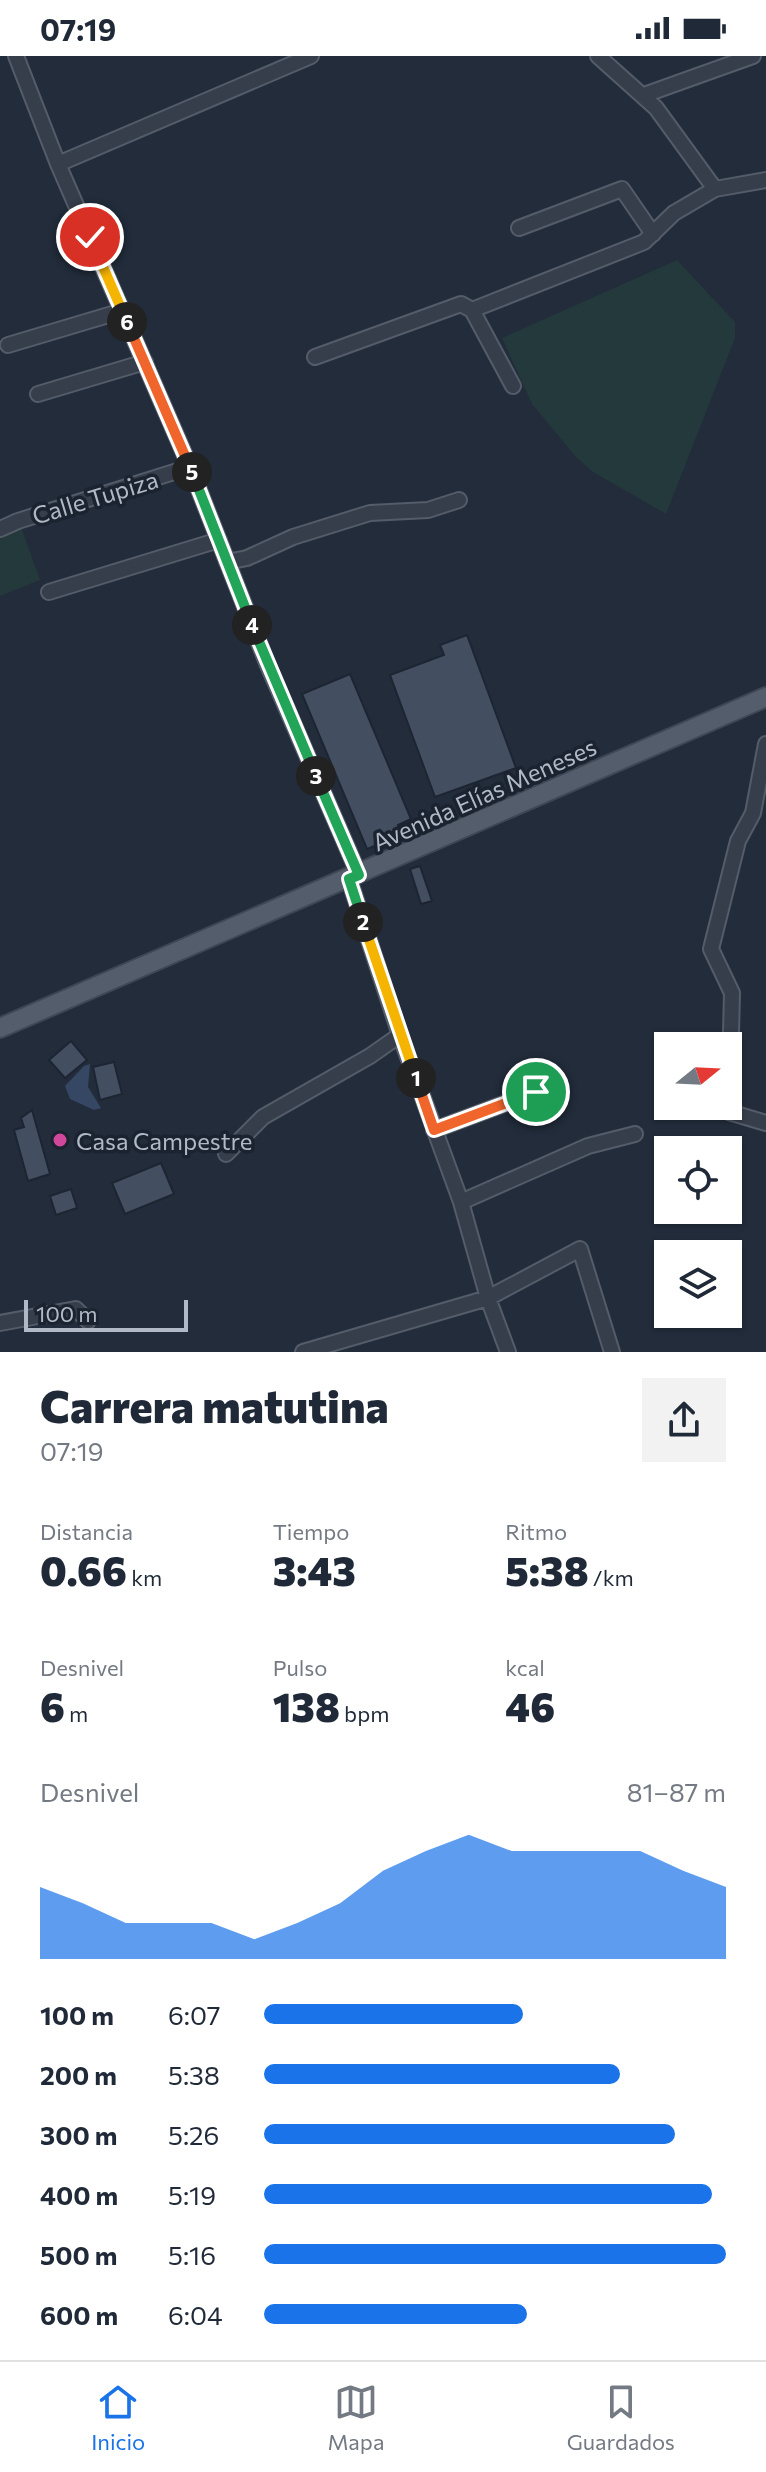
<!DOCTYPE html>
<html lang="es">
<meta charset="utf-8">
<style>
body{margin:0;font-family:Commissioner,sans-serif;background:#f2f2f3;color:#1f2937;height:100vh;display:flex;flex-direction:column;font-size:30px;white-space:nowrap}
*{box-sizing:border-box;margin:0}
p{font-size:26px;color:#747a83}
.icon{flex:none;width:44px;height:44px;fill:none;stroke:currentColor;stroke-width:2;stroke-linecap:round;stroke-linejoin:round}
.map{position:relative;height:1296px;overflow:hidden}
.details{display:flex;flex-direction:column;background:#fff;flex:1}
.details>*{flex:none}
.needle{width:52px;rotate:72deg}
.buttons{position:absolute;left:654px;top:976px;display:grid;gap:16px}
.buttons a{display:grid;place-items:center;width:88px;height:88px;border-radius:0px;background:#fff;box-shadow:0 2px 6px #0004;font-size:40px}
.scale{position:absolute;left:24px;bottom:20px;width:164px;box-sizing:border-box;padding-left:8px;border:4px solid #b1b9c7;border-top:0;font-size:22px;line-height:28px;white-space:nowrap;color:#b1b9c7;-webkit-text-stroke:6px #1b2330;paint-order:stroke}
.pin{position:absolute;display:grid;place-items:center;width:68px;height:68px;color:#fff;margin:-34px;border:4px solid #fff;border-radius:50%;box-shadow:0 2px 8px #0007}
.km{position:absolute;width:40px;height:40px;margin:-20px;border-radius:50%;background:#222;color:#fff;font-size:22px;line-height:40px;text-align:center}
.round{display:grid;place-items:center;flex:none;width:84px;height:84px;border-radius:0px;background:#f2f2f3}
.head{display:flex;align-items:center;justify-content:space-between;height:136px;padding:0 40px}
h1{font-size:44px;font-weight:800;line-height:60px}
.stats{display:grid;grid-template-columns:repeat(3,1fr);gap:12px;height:136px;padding:8px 40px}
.stats div{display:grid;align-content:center}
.stats b{font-size:40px;font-weight:800}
.stats small{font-size:22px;font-weight:400}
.stats p{font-size:22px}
.chart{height:224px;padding:16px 40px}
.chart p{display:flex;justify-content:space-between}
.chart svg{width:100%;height:144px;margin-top:8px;fill:#1a73e8;opacity:.7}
ul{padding:0 40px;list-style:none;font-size:26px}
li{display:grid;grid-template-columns:128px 96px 1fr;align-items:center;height:60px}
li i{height:20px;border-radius:10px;background:#1a73e8}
.status{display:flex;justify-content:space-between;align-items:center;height:56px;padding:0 40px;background:#fff;direction:ltr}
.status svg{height:22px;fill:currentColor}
.tabs{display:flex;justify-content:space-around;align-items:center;height:112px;border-top:2px solid #e0e1e3;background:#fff;font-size:22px;color:#747a83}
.tabs a{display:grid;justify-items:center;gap:4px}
.tabs .on{color:#1a73e8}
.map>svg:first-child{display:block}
.green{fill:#24393c}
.water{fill:#354762}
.building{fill:#434f60;stroke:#1d2532;stroke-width:2}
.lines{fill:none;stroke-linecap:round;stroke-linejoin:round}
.minor-casing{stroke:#545c69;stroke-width:18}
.major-casing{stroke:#3f4754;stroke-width:22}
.minor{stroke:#363e4b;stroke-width:14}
.major{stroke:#545d6b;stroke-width:18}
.split-1-casing{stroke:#fff;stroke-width:16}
.split-2-casing{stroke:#fff;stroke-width:16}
.split-3-casing{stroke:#fff;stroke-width:16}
.split-4-casing{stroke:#fff;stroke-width:16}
.split-5-casing{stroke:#fff;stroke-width:16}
.split-6-casing{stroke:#fff;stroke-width:16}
.split-7-casing{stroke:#fff;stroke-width:16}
.split-1{stroke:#f0652b;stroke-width:10}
.split-2{stroke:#f5b400;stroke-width:10}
.split-3{stroke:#22a559;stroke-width:10}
.split-4{stroke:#22a559;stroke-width:10}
.split-5{stroke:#22a559;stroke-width:10}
.split-6{stroke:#f0652b;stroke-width:10}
.split-7{stroke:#f5b400;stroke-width:10}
.hotel-dot{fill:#d1479c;stroke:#1b2330;stroke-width:3}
.labels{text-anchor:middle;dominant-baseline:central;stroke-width:7;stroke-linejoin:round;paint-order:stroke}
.street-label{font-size:24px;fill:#b1b9c7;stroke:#1b2330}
.poi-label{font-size:24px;fill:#b1b9c7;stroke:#1b2330;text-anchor:start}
</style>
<div class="status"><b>07:19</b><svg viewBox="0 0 49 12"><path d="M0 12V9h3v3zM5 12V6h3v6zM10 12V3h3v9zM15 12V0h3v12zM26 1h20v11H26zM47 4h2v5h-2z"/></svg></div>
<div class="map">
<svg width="766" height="1296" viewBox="0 0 766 1296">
<rect width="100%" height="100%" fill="#222c3b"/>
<path class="green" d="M677 204 735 266V282L666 458 593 416 576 401 532 348 502 282Z
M21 471 40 524 0 540V481Z"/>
<path class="water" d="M90 1008 88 1031 101 1052 94 1054 70 1043 65 1030 84 1010Z"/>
<path class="building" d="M467 579 516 712 435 741 390 619 444 599 440 589Z
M350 618 411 763 398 769 402 779 367 793 302 638Z
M420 810 432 845 421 848 410 813Z
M71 985 87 1004 65 1022 49 1004Z
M114 1006 122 1038 100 1044 93 1011Z
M32 1054 50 1118 28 1125 14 1074 24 1071 21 1062Z
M161 1107 174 1138 125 1158 112 1127Z
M71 1133 77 1152 56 1159 50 1140Z"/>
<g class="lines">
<defs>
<path id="minor" d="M16 0 58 108 190 411 267 607 359 819
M598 0 656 52 715 133 766 124
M644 39 753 0
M58 108 311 0
M519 172 622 133 653 178
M472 254 644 186 674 157 715 133
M8 289 122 255
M315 301 461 248 472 254 513 330
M38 338 145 306
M0 473 18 465 190 411
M227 506 247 502 293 481 370 457 428 454 459 444
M49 536 219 484
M766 688 753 757 738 785 711 893 732 937 729 1056 766 1067
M349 823 400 979 461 1146 488 1242 508 1296
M434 1074 536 1036
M226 1098 263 1061 370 1000 400 979
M461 1146 588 1090 635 1078
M0 1267 76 1253 88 1265
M303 1296 488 1242 580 1193 612 1296"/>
<path id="major" d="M0 972 766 641"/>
</defs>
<use href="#minor" class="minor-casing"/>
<use href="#major" class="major-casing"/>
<use href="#minor" class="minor"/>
<use href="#major" class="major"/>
</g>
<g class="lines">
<defs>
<path id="split-1" d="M416 1022 434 1074 536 1036"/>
<path id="split-2" d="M363 866 416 1022"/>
<path id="split-3" d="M316 720 359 819 349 823 363 866"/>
<path id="split-4" d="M252 569 316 720"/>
<path id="split-5" d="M192 416 252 569"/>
<path id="split-6" d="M127 266 192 416"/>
<path id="split-7" d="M90 181 127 266"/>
</defs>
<use href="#split-1" class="split-1-casing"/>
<use href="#split-2" class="split-2-casing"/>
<use href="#split-3" class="split-3-casing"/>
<use href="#split-4" class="split-4-casing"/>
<use href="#split-5" class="split-5-casing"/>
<use href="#split-6" class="split-6-casing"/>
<use href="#split-7" class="split-7-casing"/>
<use href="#split-1" class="split-1"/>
<use href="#split-2" class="split-2"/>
<use href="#split-3" class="split-3"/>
<use href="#split-4" class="split-4"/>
<use href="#split-5" class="split-5"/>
<use href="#split-6" class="split-6"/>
<use href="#split-7" class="split-7"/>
</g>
<circle class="hotel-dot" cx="60" cy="1084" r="8"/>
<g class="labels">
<g class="street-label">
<text transform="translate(95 441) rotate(-17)">Calle Tupiza</text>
<text transform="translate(484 738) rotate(-24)">Avenida Elías Meneses</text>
</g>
<g class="poi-label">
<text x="76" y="1084">Casa Campestre</text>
</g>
</g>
</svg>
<div class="buttons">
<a><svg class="needle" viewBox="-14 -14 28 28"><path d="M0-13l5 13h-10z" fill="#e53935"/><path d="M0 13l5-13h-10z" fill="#747a83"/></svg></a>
<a><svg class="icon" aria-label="locate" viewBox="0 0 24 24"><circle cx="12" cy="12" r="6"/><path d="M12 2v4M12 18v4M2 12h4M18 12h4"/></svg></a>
<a><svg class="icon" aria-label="layers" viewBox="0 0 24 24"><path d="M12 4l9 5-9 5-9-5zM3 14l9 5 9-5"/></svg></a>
</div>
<div class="scale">100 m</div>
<div class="pin" style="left:536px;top:1036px;background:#1e9e55"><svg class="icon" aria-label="arrive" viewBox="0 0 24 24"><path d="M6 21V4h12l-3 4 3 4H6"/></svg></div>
<div class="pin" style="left:90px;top:181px;background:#d93025"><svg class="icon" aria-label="check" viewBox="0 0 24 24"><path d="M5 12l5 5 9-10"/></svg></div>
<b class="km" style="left:416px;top:1022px">1</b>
<b class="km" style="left:363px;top:866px">2</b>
<b class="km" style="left:316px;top:720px">3</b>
<b class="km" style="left:252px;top:569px">4</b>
<b class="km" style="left:192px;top:416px">5</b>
<b class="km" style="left:127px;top:266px">6</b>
</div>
<section class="details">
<div class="head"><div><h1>Carrera matutina</h1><p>07:19</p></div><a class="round"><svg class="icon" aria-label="share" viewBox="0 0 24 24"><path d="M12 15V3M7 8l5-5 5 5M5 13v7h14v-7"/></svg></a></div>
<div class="stats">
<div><p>Distancia</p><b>0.66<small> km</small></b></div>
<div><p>Tiempo</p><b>3:43</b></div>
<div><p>Ritmo</p><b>5:38<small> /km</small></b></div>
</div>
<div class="stats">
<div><p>Desnivel</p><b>6<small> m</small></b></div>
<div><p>Pulso</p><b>138<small> bpm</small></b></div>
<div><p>kcal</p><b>46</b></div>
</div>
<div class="chart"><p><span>Desnivel</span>81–87 m</p>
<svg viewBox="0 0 160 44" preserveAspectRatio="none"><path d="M0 44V22L10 27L20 33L30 33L40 33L50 38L60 33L70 27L80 17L90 11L100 6L110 11L120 11L130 11L140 11L150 17L160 22V44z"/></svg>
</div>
<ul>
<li><b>100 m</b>6:07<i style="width:56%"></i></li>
<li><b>200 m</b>5:38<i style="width:77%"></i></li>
<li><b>300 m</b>5:26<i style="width:89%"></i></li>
<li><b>400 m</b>5:19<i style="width:97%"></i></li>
<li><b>500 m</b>5:16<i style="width:100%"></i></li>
<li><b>600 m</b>6:04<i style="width:57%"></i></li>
</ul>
</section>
<nav class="tabs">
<a class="on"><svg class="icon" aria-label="home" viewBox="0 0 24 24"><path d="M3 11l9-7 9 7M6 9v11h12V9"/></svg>Inicio</a>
<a><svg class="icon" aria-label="map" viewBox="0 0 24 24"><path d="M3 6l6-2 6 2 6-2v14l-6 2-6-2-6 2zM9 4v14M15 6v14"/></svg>Mapa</a>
<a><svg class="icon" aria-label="saved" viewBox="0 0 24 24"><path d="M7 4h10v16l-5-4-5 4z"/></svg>Guardados</a>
</nav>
